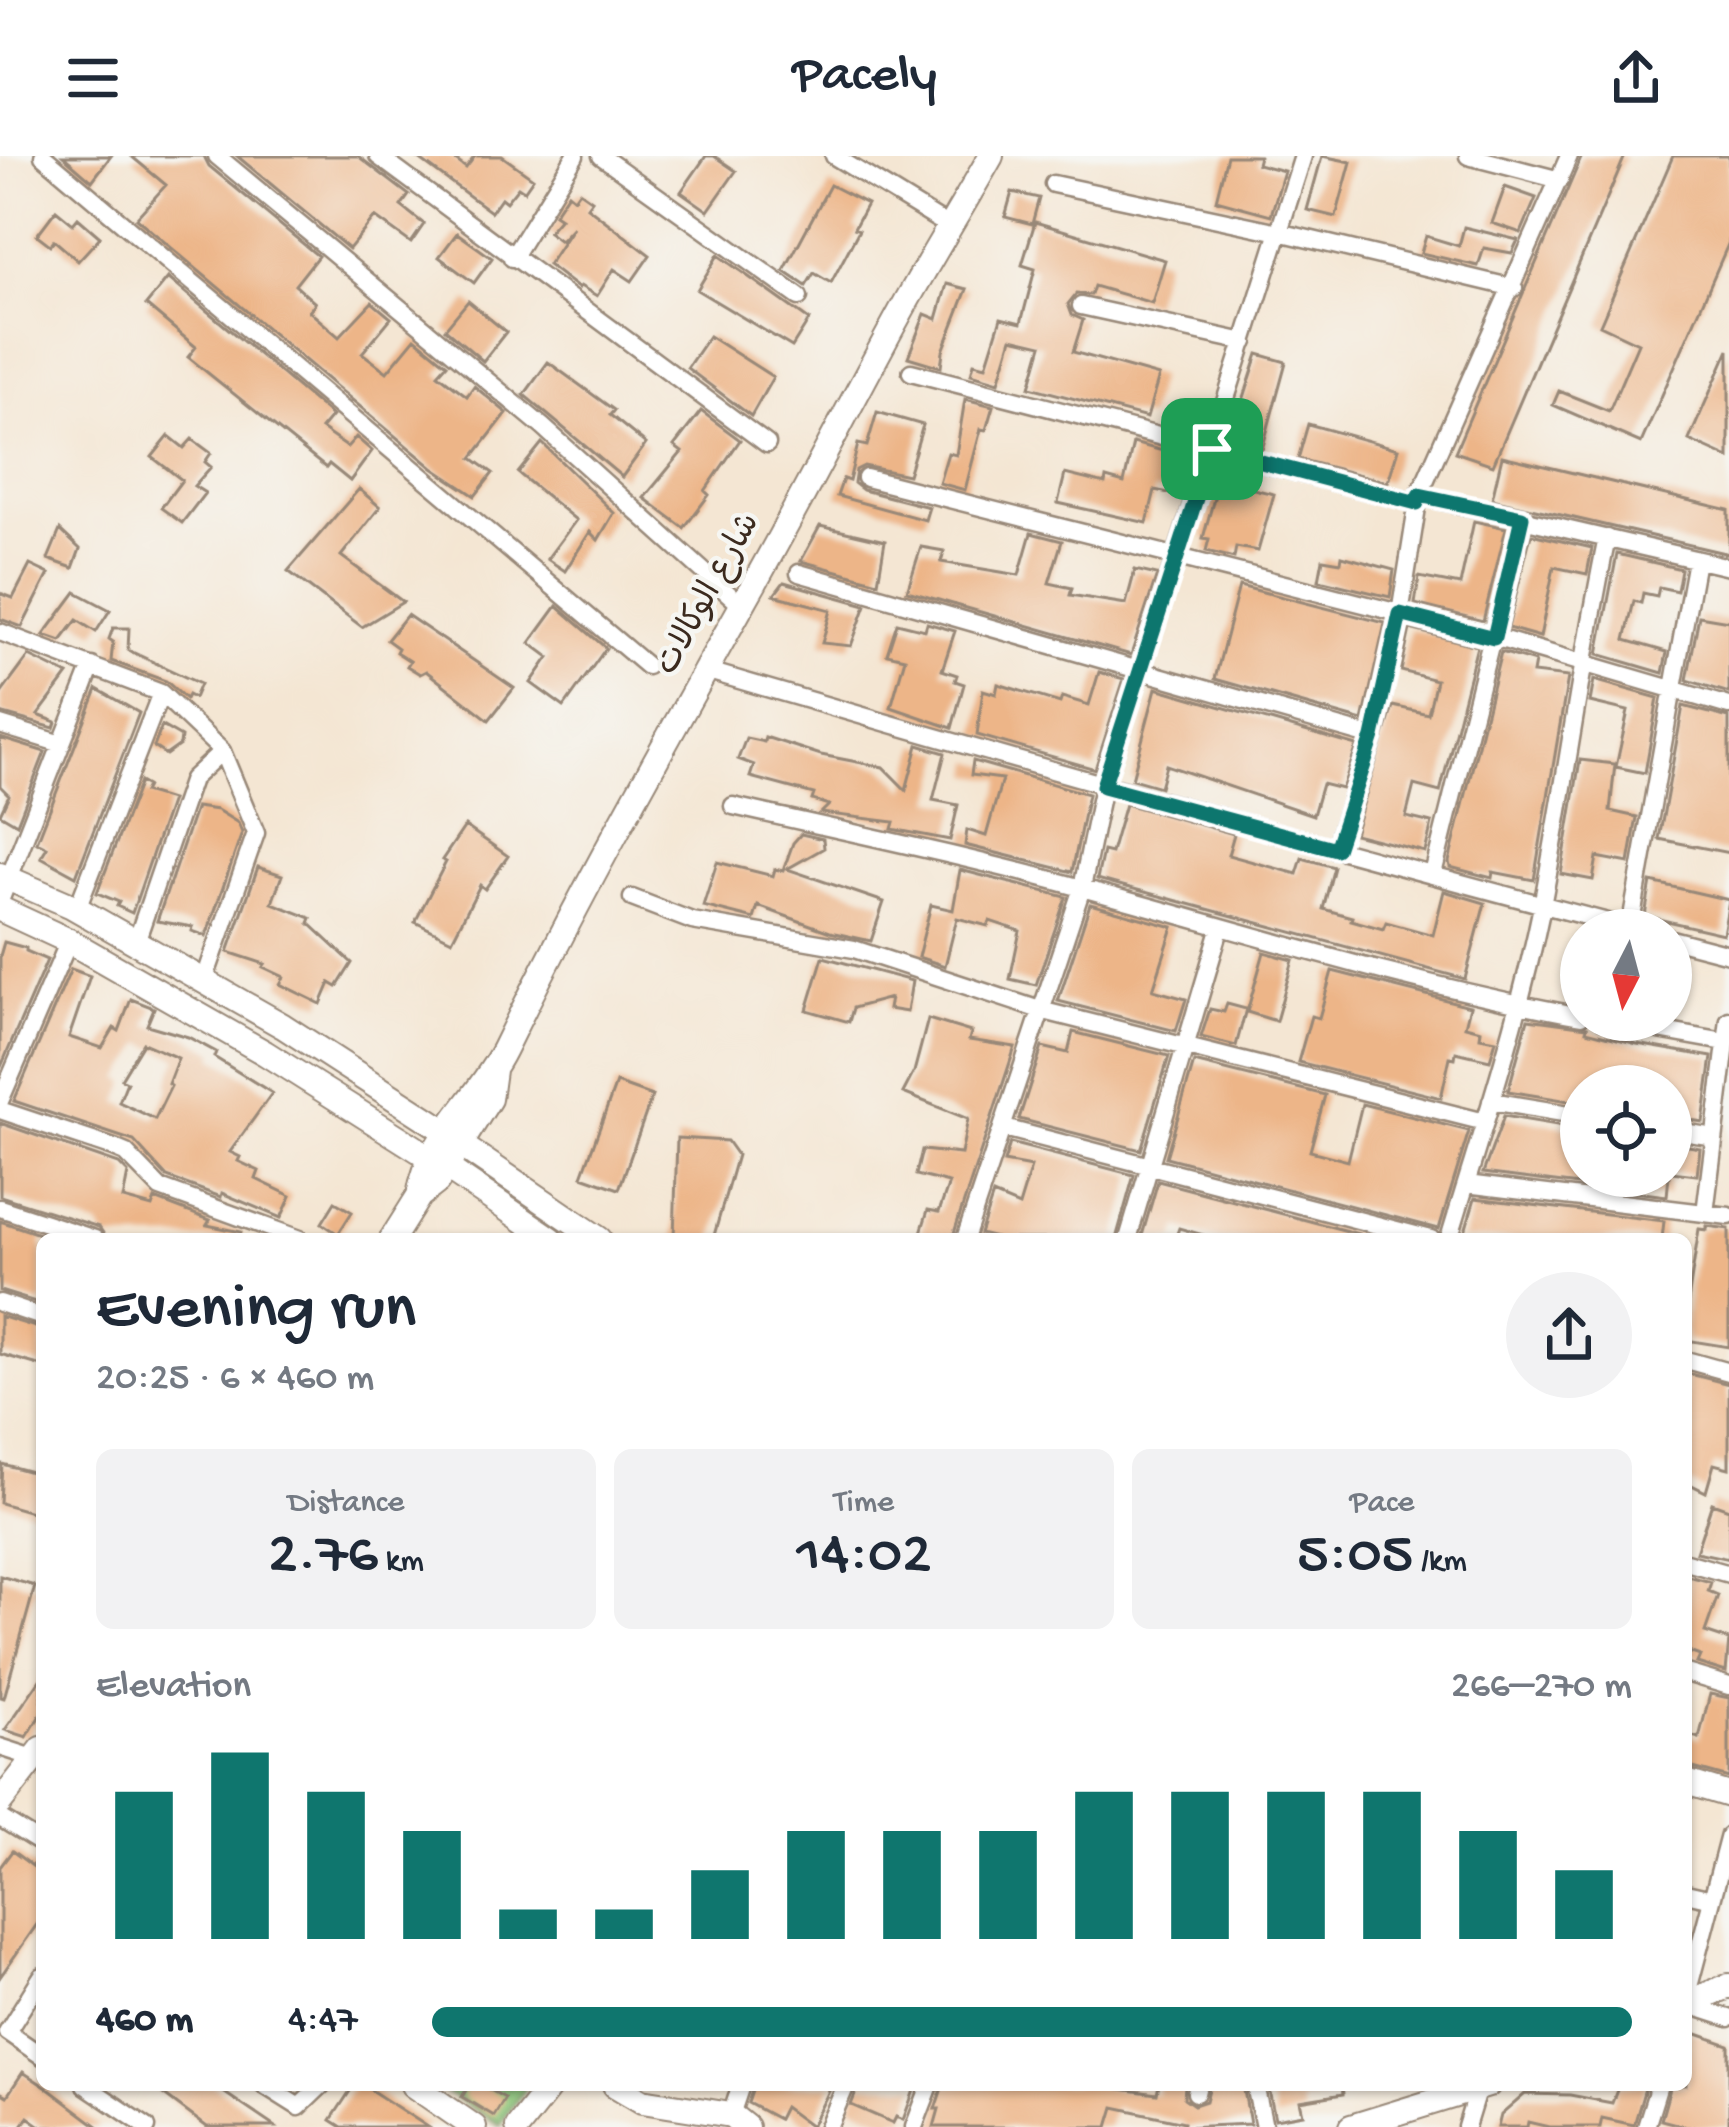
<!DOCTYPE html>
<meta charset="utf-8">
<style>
body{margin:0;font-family:"Gochi Hand","Playpen Sans Arabic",sans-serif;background:#f2f2f3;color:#1f2937;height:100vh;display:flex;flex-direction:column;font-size:45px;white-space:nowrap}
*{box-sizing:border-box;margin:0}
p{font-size:39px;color:#747a83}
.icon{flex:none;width:66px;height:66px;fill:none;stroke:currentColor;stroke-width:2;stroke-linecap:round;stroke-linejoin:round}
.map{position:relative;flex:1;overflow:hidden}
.drawer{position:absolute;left:36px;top:1077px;width:1656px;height:858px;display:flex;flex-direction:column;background:#fff;border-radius:18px;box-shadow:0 3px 9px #0004}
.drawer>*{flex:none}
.needle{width:78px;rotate:186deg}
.buttons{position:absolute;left:1560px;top:753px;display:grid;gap:24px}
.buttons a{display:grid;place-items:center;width:132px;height:132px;border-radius:50%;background:#fff;box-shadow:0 3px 9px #0004;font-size:60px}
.pin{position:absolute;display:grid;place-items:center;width:102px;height:102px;color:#fff;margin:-51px;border-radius:24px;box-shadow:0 6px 18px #0006}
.round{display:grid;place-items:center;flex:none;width:126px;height:126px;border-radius:63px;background:#f2f2f3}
.overview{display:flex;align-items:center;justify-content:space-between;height:204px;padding:0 60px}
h1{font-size:66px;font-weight:600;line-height:90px}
.metrics{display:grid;grid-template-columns:repeat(3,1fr);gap:18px;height:204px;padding:12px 60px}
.metrics div{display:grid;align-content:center;border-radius:18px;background:#f2f2f3;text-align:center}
.metrics b{font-size:60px;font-weight:600}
.metrics small{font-size:33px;font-weight:400}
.metrics p{font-size:33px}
.chart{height:336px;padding:24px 60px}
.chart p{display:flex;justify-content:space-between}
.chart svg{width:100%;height:216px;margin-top:12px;stroke:#0f766e;stroke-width:6}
ul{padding:0 60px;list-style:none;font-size:39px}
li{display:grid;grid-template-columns:192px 144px 1fr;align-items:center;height:90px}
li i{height:30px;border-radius:15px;background:#0f766e}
header{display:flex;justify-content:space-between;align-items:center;height:156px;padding:0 60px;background:#fff;font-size:54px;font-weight:600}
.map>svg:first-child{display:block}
.green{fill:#8cc67a;stroke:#64784c;stroke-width:3}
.building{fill:#edb588;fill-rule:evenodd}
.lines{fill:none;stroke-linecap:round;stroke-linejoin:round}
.street-casing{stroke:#988878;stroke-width:21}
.secondary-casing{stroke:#988878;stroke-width:28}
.street{stroke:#fff;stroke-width:16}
.secondary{stroke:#fff;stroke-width:24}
.route-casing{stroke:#fff;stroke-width:24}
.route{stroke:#0f766e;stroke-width:15}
.labels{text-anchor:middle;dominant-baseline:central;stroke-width:9;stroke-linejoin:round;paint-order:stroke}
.street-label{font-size:33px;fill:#3b2a1e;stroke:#f6f6f2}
</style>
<header><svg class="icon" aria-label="menu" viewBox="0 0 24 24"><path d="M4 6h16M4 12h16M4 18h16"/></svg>Pacely<svg class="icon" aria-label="share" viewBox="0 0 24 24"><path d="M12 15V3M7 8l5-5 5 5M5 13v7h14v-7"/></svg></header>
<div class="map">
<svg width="1729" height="1971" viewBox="0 0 1729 1971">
<rect width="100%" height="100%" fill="#f6f6f2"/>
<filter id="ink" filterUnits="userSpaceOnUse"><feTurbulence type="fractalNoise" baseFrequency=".00833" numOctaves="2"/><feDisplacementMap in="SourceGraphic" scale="24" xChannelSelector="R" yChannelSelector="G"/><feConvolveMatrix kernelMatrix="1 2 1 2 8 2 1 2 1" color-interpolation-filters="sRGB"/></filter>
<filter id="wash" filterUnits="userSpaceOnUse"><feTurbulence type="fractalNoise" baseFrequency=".004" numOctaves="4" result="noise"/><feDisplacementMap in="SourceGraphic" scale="48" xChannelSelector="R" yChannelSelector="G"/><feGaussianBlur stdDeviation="2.7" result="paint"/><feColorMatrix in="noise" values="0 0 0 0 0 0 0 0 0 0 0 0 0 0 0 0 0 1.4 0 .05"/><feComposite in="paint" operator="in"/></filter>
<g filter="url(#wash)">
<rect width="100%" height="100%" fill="#f4e6d3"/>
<path class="green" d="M434 1929H527L500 1969Z"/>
<g id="blocks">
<path class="building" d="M63 0H111L92 25Z
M131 0H204L209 10 318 100 295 129 315 147 309 155 339 181 372 146 391 162 362 197 387 216 415 182 447 208 438 218 467 240 474 230 507 257 472 302 493 317 475 340 433 312 136 62 166 29Z
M237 0H358L409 39 401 50 424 68 411 87 375 61 349 93Z
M415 0H450L466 12 475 0H502L533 22 524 35 518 31 506 46 501 42 491 56Z
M706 0H714L736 15 708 55 681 36Z
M1227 0H1259L1257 8 1284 15 1271 59 1216 44Z
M1322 0 1351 6 1336 61 1307 54Z
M1582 0H1625L1493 309 1455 296Z
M1673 0H1729V86L1641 287 1553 249 1559 235 1609 255 1638 187 1600 169Z
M830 29 867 48 854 72 859 74 831 127 814 117 806 130 784 115Z
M1505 31 1536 42 1521 77 1492 67Z
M579 35 592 44 587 51 650 99 632 125 614 113 597 140 580 130 578 132 548 109 573 71 560 85 548 76 560 62 554 58 568 37 574 42Z
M1012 36 1039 42 1032 68 1005 61Z
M56 54 73 68 78 62 100 81 78 105 54 84 50 89 37 79Z
M1035 66 1165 104 1152 147 1094 130 1091 139 1076 138 1068 148 1072 159 1083 164 1073 196 1159 220 1147 262 1030 231 1042 189 1012 182 999 226 971 218 974 207 986 210 1001 162 1021 167 1035 113 1022 109Z
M1464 71 1518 84 1512 97 1484 92 1478 110 1421 97 1426 80 1459 90Z
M457 77 492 102 474 127 439 101Z
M718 99 809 164 792 191 697 134Z
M168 122 332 260 321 273 347 291 356 281 372 295 350 325 329 308 326 312 188 201 196 191 146 149Z
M947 128 967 133 943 195 941 211 908 201 925 158 937 163Z
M468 145 506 176 483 205 445 173Z
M709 180 773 221 751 260 687 212Z
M1729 193V302L1689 284Z
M1258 198 1286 206 1262 294 1230 285Z
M548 206 614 254 610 259 646 288 622 321 524 239Z
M965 243 993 250 986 274 981 273 965 334 939 327 948 297 956 299Z
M701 255 740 284 705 335 709 339 684 372 644 342 682 296 674 290Z
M877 256 923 269 908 319 864 310 856 314 854 327 863 334 929 351 925 364 837 340 843 323 849 325 858 288 867 290Z
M1308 268 1398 293 1388 326 1298 303Z
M169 280 184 292 192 283 211 297 205 306 211 311 194 330 205 337 182 367 161 352 182 324 152 301Z
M542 287 614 357 598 384 590 376 565 415 547 403 576 364 518 317Z
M1133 287 1182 300 1173 338 1155 334 1147 367 1058 347 1065 318 1105 328 1106 322 1124 327Z
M1502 300 1729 354V398L1492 343Z
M1223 310 1256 319 1253 333 1274 338 1258 395 1236 391 1234 402 1206 395 1209 383 1203 382Z
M359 333 380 351 341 400 403 446 362 471 288 415Z
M1474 365 1506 372 1483 465 1415 448 1419 421 1460 429Z
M820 370 885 385 878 426 801 405Z
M60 374 80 393 73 412 48 403Z
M1031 377 1062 385 1049 427 1072 432 1070 439 1126 448 1135 414 1157 419 1131 499 907 435 921 391 944 395 941 406 1019 419Z
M1531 378 1592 392 1587 418 1554 411 1540 481 1508 472Z
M1617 398 1681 413 1677 435 1659 431 1657 440 1643 437 1641 447 1634 445 1625 484 1667 496 1663 517 1598 498Z
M1342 400 1394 414 1390 441 1319 424 1323 403 1341 406Z
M30 409 49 418 22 471 0 463V437L13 442Z
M784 426 866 449 851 490 822 487 831 454 774 439Z
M1239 430 1385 467 1363 565 1215 523Z
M76 436 110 454 96 476 77 464 61 485 44 479Z
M557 450 606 492 564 551 531 527 549 501 530 487Z
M407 459 514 532 489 564 426 515 420 518 407 510 410 505 396 496 398 492 387 484Z
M1699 460 1729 465V537L1687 524Z
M897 467 925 474 927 467 955 475 942 514 957 519 955 525 964 528 952 572 891 551 905 502 887 498Z
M113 472H129L128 494 200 528 194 542 188 539 186 543 166 525 111 505 113 486 109 483Z
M1410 473 1477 490 1440 636 1414 629 1406 661 1432 667 1425 696 1354 678 1393 550 1428 558 1436 524 1401 515Z
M1501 496 1535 506 1533 517 1568 521 1534 724 1493 716 1492 722 1450 711 1449 706Z
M29 500 68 519 38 559 56 566 54 572 0 557V539Z
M1099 516 1124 523 1095 613 977 579 983 534 996 538 998 528 1060 547 1062 541 1089 549Z
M1594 524 1658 542 1645 617 1616 611 1628 555 1590 546Z
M1156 532 1357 590 1342 633 1322 628 1313 659 1166 609 1160 631 1132 623Z
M97 533 139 557 76 720 41 701 47 691 37 686Z
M1683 550 1729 562V697L1659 683Z
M162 570 181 581 180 589 166 599 154 591Z
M765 581 821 599 883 611 906 634 918 589 945 597 933 644 958 649 950 684 892 673 894 666 821 657 829 649 812 644 814 638 750 621 754 609 738 603 746 582 764 586Z
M0 582 45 596 17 668 0 658 9 639 0 630Z
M1580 604 1615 608 1610 655 1637 661 1629 707 1597 701 1593 724 1561 718Z
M973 605 1088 638 1072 716 965 689 967 674 986 680 1002 623 971 619Z
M140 626 147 630 144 636 171 644 132 757 117 750 119 746 97 737Z
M1125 648 1234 678 1228 699 1297 718 1302 702 1334 711 1323 753 1352 761 1351 764 1383 773 1386 766 1433 779 1444 735 1485 747 1465 823 1097 723 1103 695 1111 697Z
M196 651 217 654 238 667 242 677 206 780 192 775 193 771 157 765Z
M465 670 508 700 485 733 480 729 452 784 415 766 446 706 442 704Z
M801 678 823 683 824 692 787 713 884 746 871 785 830 776 758 750 754 763 703 750 717 706 773 720 775 713 783 715 793 687Z
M258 711 282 719 272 747 311 762 309 767 352 807 337 831 330 827 321 848 280 828 284 821 263 811 265 808 228 796Z
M960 714 1066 741 1036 829 1010 823 1020 775 990 765 988 770 957 762 945 810 918 801 931 749 953 754Z
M1651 726 1729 744 1723 778 1645 760Z
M1090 748 1173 771 1153 834 1186 843 1176 875 1058 845Z
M4 786 26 792V795L47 804 0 913V800Z
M1264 796 1293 804 1276 865 1247 856Z
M823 801 912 825 907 856 888 853 890 842 853 852 849 866 807 854Z
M71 813 90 820 69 881 102 892 114 872 119 875 131 843 154 852 147 869 188 881 216 896 214 901 272 937 230 996 240 1001 238 1005 259 1015 256 1023 291 1040 281 1062 222 1037 221 1041 167 1021 134 985 14 945ZM143 887 178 902 168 928 171 930 155 963 119 946 127 926 121 923Z
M1332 815 1470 850 1465 870 1481 874 1480 881 1496 884 1490 904 1456 896 1455 902 1450 901 1441 942 1298 906 1311 860 1319 862Z
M1227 848 1246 853 1236 890 1201 881 1210 853 1224 856Z
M928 863 971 876 969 884 1015 891 952 1083H919L928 1054 939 1056 949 1027 916 1019 922 994 961 998 968 963 903 937 914 916Z
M1528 863 1587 871 1586 875 1637 888 1712 901 1703 966 1671 961V930H1581V947L1508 935Z
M1073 876 1169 900 1141 994 1019 963 1042 891 1068 897Z
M1194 906 1325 939 1310 995 1348 1005 1362 948 1469 975 1439 1073 1166 1001Z
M616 927 652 940 619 1033 582 1020Z
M1504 960 1581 973V1020H1669L1667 1040 1483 1017Z
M0 967 119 1008 128 1017 123 1043 152 1051 155 1043 210 1064 207 1069 241 1076 240 1083H107L99 1071 0 1040Z
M677 982 727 985 737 999 713 1083H674Z
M1010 987 1134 1019 1116 1083H1000L980 1078 993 1039 1019 1050 1031 1011 1004 1006Z
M1671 987 1700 992 1697 1019 1671 1016Z
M1158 1025 1359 1078 1358 1083H1217L1179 1072 1175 1083H1141Z
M1475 1042 1664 1065 1662 1083H1466L1463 1082Z
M335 1046 352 1056 338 1078 322 1067Z
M0 1065 54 1083H42V1148L0 1135Z
M1707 1070 1729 1073V1191L1686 1184V1158L1699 1073 1707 1074Z
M0 1160 42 1173V1210L0 1198Z
M1686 1217 1729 1228V1312L1714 1308 1706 1336 1686 1326Z
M2 1308 42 1319V1359L0 1347Z
M1712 1347 1729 1353V1403L1696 1396Z
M0 1420 35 1430 4 1542 0 1541Z
M1688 1420 1711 1426 1708 1435 1718 1439 1705 1476 1729 1484 1726 1516 1697 1507 1700 1500 1686 1495Z
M42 1521V1556L27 1581 5 1574Z
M1710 1538 1729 1542V1622L1686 1610V1578L1699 1582Z
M12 1695 42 1717V1761L0 1821V1711Z
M1686 1874 1729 1889V1971H1688L1661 1964 1671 1929H1686Z
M23 1916 47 1932 99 1971H42L28 1961 21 1971H0V1936L7 1940Z
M151 1929H213L275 1971H207Z
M354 1929H363L428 1971H342L331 1964Z
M469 1929H481L505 1942 494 1960 462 1941Z
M754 1929H832L811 1971 784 1951 778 1963 748 1947Z
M859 1929H916L903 1964 896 1961 893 1967 851 1949Z
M943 1929H1091L1157 1938 1159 1929H1185L1184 1942 1194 1949 1206 1945 1210 1929H1243L1250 1968 1183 1971 1184 1966 1114 1951 1108 1971H934L939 1953H935Z
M1268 1929H1342L1343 1938 1300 1945 1303 1958 1275 1963Z
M1619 1929H1646L1634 1969 1602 1962 1600 1971H1549L1528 1966 1527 1971H1498L1501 1959 1525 1938 1570 1939 1612 1947Z"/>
</g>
</g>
<g filter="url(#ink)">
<use href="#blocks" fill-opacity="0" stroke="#988878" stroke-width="3"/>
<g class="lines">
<defs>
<path id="street" d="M43 0 647 510
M217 0 543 271 742 450
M378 0 767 288
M601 0 799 141
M834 0 950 71
M1468 0 1560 24
M1053 28 1279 76 1514 132
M512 102 575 0
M1081 150 1245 186
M911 216 1417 347
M866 322 1494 481 1729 550
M1419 339 1729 411
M799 417 1373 581
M0 476 161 537 222 595 256 677 204 825
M705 514C1015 605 1326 692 1638 774
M0 569 62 588
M733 650C848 676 964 700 1078 731 1245 776 1411 829 1581 860
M1335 693 1373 581 1400 458 1419 339 1569 0
M1433 718 1522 361
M632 742 692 765 854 793 1040 854 1485 966
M0 745 92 510
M77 753 161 537
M1630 772 1696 404
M1671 783 1729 798
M136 786 192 623 222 595
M1603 864 1725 886
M0 945 69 785
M1491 945 1581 960
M0 954 114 992 126 997 160 1032 300 1083
M1004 972 1431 1083
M1671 974 1714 981
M1466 1028 1729 1060
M0 1052 95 1083
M1705 1057 1729 864
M965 1083 1082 732 1103 630 1303 0
M1128 1083 1220 773
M1449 1083C1482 975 1518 866 1541 755 1565 632 1581 506 1607 382
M0 1147 42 1161
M1686 1204 1729 1216
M1686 1406 1729 1418
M1686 1517 1729 1530
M0 1591 34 1602
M0 1662 42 1688
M1686 1737 1712 1743
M42 1820 7 1876 42 1900
M1686 1842 1729 1679
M1686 1848 1729 1862
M85 1929 147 1971
M264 1929 299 1951 322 1929
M1255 1929 1264 1971
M1196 1937 1198 1929
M731 1959 741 1929
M828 1971 846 1929
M914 1971 930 1929
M1466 1971 1478 1932
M1646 1971 1659 1929"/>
<path id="secondary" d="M0 719 72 750 283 870 447 976
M0 753 69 785 265 897 431 1002
M461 989 599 1083
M447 1012 551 1083
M419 1040C428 981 479 943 504 893 580 738 665 587 749 437 801 345 849 250 900 157 929 104 961 53 991 0
M392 1083 419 1040 437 1026 489 943 493 914
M1686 1626 1729 1639
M0 1647 42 1593
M1686 1847 1729 1830
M413 1929 474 1971
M615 1929 642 1945 731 1959 746 1971
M518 1971 551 1929
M1351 1971 1488 1929"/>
</defs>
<use href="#street" class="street-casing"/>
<use href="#secondary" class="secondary-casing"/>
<use href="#street" class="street"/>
<use href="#secondary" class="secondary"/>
</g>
</g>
<g class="lines" filter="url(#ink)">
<defs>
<path id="route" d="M1212 293 1417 347 1419 339 1522 361 1494 482 1400 458 1373 581 1336 693 1103 630Z"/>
</defs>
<use href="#route" class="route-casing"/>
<use href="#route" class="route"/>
</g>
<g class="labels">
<g class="street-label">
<text transform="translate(710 439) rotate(-61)">شارع الوكالات</text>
</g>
</g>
</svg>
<div class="buttons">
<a><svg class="needle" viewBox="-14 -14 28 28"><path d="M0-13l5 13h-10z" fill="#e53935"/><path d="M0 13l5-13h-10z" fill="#747a83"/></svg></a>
<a><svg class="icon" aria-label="locate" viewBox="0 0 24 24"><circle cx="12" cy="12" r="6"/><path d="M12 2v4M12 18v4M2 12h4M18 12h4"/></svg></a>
</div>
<div class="pin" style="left:1212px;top:293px;background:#1e9e55"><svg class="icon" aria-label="arrive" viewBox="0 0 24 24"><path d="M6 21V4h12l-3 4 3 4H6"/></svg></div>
<section class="drawer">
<div class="overview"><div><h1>Evening run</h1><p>20:25 · 6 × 460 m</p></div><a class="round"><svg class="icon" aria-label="share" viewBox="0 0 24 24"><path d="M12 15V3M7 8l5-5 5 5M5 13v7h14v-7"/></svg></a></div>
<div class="metrics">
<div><p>Distance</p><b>2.76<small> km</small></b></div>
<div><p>Time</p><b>14:02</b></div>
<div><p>Pace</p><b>5:05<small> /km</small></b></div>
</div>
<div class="chart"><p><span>Elevation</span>266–270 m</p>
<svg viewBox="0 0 160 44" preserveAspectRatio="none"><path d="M5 44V14M15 44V6M25 44V14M35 44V22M45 44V38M55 44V38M65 44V30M75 44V22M85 44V22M95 44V22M105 44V14M115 44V14M125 44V14M135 44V14M145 44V22M155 44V30"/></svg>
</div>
<ul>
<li><b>460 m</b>4:47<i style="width:100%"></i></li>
</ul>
</section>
</div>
